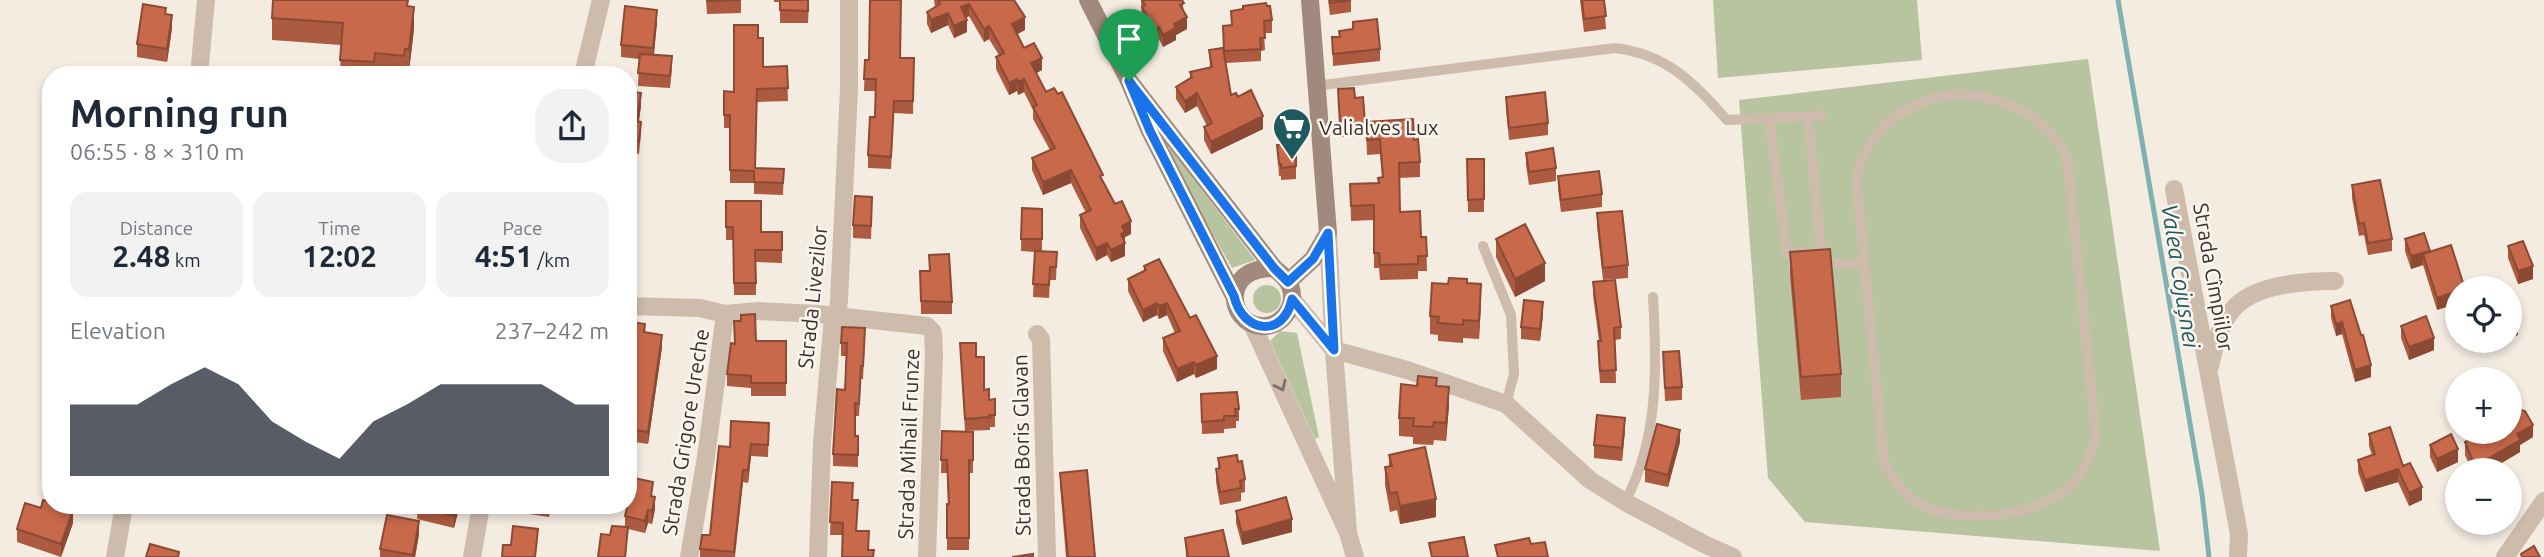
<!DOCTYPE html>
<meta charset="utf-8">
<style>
body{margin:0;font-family:Ubuntu,sans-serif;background:#f2f2f3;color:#1f2937;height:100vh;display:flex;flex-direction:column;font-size:26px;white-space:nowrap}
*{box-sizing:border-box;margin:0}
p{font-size:23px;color:#747a83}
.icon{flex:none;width:38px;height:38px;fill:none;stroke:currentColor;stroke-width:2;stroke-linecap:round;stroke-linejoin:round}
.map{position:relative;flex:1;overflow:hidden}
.sheet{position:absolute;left:42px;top:66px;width:595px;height:448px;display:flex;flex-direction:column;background:#fff;border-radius:28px;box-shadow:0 4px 10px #0003}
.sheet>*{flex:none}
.tools{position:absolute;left:2445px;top:276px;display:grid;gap:14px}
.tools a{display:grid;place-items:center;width:77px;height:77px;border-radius:50%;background:#fff;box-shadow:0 4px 10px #0003;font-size:35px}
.pin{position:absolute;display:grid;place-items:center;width:60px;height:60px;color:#fff;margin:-72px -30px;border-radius:50% 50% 50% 0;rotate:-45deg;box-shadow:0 0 7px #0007}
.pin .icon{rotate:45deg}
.round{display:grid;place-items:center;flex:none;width:74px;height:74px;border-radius:28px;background:#f2f2f3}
.headline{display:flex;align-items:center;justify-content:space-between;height:119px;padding:0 28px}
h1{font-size:38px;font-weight:600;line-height:52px}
.metrics{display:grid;grid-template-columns:repeat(3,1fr);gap:10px;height:119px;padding:7px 28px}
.metrics div{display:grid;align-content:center;border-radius:18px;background:#f2f2f3;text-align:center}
.metrics b{font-size:30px;font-weight:600}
.metrics small{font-size:19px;font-weight:400}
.metrics p{font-size:19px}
.chart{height:196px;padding:14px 28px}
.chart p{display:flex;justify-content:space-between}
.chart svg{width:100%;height:126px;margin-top:7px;fill:#111827;opacity:.7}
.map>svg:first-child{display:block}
.green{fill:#b8c4a0}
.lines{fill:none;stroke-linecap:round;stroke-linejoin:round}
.stream{stroke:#7fb0b2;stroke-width:5}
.lane{stroke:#cdbbac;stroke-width:10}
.street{stroke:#cdbbac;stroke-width:18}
.secondary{stroke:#a18a7d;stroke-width:18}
.wall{fill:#ac5a40}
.shaded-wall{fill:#8c4a34}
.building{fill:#c8694b;stroke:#8c4a34;stroke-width:2}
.oneway{stroke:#7d6f65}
.route-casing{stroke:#fff;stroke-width:14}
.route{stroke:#1a73e8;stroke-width:9}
.labels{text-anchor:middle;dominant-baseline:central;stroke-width:5;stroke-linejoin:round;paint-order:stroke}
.poi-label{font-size:21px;fill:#3b302b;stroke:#fbf5ee;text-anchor:start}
.street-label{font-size:21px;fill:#3b302b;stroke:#fbf5ee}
.water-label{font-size:23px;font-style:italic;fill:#1f5a5e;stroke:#fbf5ee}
</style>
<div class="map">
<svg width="2544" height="557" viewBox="0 0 2544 557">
<rect width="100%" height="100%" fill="#f4ebe1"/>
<path class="green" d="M1713 0H1917L1922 60 1718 78Z
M2088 59 2160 551 1805 522 1768 478 1739 100Z
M1171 149 1255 260 1232 268 1167 153Z
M1253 299a14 14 0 1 1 28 0a14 14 0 1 1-28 0Z
M1280 331 1297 333 1319 437 1315 439 1270 341Z"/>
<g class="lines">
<path class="stream" d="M2118 0 2202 494 2209 557"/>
<path class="lane" d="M1315 86 1615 48C1667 54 1694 83 1727 120L1821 116
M1958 94C2004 97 2043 114 2067 155L2096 437C2091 452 2086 468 2076 480 2043 518 1956 528 1915 501 1902 492 1893 476 1884 464L1856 178C1867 128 1908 99 1958 94Z
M1808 117 1821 251
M1769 119 1787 254 1803 252
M1483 246 1511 315 1514 374 1506 404
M1823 260V264L1864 263
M1625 502C1659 438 1657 368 1653 297"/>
<path class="street" d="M199 75 206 0
M583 75 601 0
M2174 189 2239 534 2238 557
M1328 233 1334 350 1348 533
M1292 299 1334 350 1407 370 1506 404 1590 480 1625 502 1704 544 1733 557
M628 306 700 308 725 314 759 311 818 314 927 326 933 332 934 354 927 557
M1252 324 1348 533 1355 557
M1037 334 1041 339 1047 557
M2210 367C2214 347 2220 322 2235 307 2256 284 2306 281 2335 281
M115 557 124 506
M472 557 481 506
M689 557 706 457 725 314
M818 557 822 443 833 317 838 309 839 300 849 89V0
M2505 557 2544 501"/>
<path class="secondary" d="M1088 0 1129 81 1150 131 1234 296
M1129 81 1274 268C1281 274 1289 280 1291 289 1296 307 1281 328 1261 326 1228 324 1220 267 1274 268
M1288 282 1313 259 1328 233 1310 0"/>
</g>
<path class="wall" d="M706 0H741V13L707 14Z
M774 0H809L808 23H780V2H774Z
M934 0H1014L1025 30 1017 34 1024 48 1042 70 1036 73 1046 92 1103 182 1131 234 1125 237V256L1111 262 1107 255 1096 261 1080 228V215L1086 213 1071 183 1043 195 1032 170V158L1050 150 1033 119V110L1024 92 1018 95 1017 91 1009 95 996 69V57L999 55 989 39 984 42 969 16 966 18 967 32 954 38 948 25 931 33 927 24V12L935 7Z
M1141 0H1182L1187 29 1176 35V40L1163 47 1159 39 1154 42 1142 19Z
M1328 0H1351V12L1330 15Z
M1580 0H1604L1606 29 1584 32Z
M408 6 414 29 409 71H405L404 75H340L341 45 272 40V18Z
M1231 11 1272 20V33H1264L1265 50 1261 51V61L1226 63 1231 95 1238 97 1263 129 1211 154 1204 140V127L1207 126 1197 106 1185 113 1176 99V87L1190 78V72L1210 67 1209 50 1224 54 1223 26 1231 25Z
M166 14 172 28 167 62 137 57V44Z
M657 22 654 55 672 69 670 88 638 86 639 59 621 57V45Z
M1353 22 1380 49V61L1333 66 1332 37H1339V31L1353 30Z
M758 38 763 67 787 66 788 101 757 102 755 168 784 169 783 195 754 194V183H730V128H724V91L734 92Z
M900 58H914L913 114 894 113 891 169 868 168V155L875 117 876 91H864L865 60Z
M1338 89 1355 98 1365 123V136L1340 137Z
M628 91 641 105 639 121 641 134 639 154 632 153 630 172H628Z
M1506 97 1548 123V135L1509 140 1506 109Z
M1366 122 1414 140 1420 162V177L1399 178 1400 212 1421 237H1426L1427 271H1418V279L1380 280 1379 268H1374V220L1351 221 1350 184 1378 183 1382 177 1380 154 1367 155Z
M1296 144V179L1281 180V176H1279L1277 145Z
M1526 153 1556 168V181L1529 185 1526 165Z
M1467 159H1484V212H1468Z
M1558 176 1602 194V207L1561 212 1558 189Z
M2352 185 2392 239V251L2368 255 2364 235 2359 236 2352 198Z
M726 201 761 232H782V263L756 262V295H734L733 240H726Z
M1022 208 1042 209V251L1057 252 1056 280H1050L1049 298 1033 297 1035 252 1021 251Z
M872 210 871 239 853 238V225Z
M1597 213 1628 265V278L1603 280 1597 226Z
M1496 239 1545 281 1515 297 1496 257Z
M2405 239 2430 252 2451 245 2437 310 2423 265 2411 269 2405 251Z
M2508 246 2533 279 2518 284 2508 258Z
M1790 252 1841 374V397L1801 400 1790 275Z
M929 255 952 302V314H921L920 271H929Z
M1144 266 1217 369 1196 378 1194 374 1177 382 1163 351V338L1175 333 1167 315 1159 319 1157 315 1143 322 1128 291V279L1144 271Z
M1593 282 1621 327V339L1615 340 1616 383H1600L1598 354 1599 341 1593 295Z
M1467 283 1481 302 1479 339 1463 338V343L1438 341V335L1430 334V316L1448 284Z
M2331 306 2361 335 2371 377 2355 382 2342 334 2336 336 2331 318Z
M1543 315 1540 341 1521 339V327Z
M2401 326 2434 350 2409 360 2401 338Z
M645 332 662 347 648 444 628 441V342Z
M756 341H786V396H751V388L727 386V374L734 343Z
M865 341 863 379H861L859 416H855V436H858V467L833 466V454L845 390 847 356H841V343Z
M2479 341H2504L2483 350Z
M960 343 976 357 984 390 989 400 995 399V427H990V430L965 431Z
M1663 352 1682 387V400L1665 401Z
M1437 387 1449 405 1446 441 1434 440 1433 445 1413 444V437L1399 436V418Z
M1201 394 1239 409V421H1236V428L1224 429V433L1202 434Z
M769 423 768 457 751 456 748 483 743 482 735 557H700V549L710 535 730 447Z
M1625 430 1622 461 1594 458V445Z
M942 431 973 432V473H969V550H947V504H948L947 473H941Z
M2481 432H2510L2533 437 2520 445V452L2488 471H2472L2465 455V442L2482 434Z
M2369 434 2403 466 2422 500 2409 506 2398 482 2365 492 2358 472V460L2372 455 2369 446Z
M1680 442 1668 487 1645 482V469Z
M2430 445 2458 462 2437 472 2430 457Z
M1389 455 1436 517 1400 524 1397 510 1390 512 1385 485V467L1389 466Z
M1218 458 1238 462 1245 479V492L1241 493V501L1220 505 1216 482V469H1218Z
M1060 473 1095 557H1066L1060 485Z
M832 482 853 500 857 531 869 550 843 535H830Z
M653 496 655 509 652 524 648 523 645 533 628 529 626 557H598L610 535 625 527V516Z
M418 506H459L454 528 417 519Z
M515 506H551L549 517 515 512Z
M41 508 73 523 61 557 17 542V529Z
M1236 511 1292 532 1242 545 1236 523Z
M419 534 415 557H380V549Z
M1185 538 1229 557H1186Z"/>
<path class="shaded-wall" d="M969 4V16L961 20V7Z
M414 7V29L409 71V49Z
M657 10V22L653 61V48Z
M948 13V25L931 33V20Z
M172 15V28L167 62V49Z
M1025 17V30L1012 37V24Z
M1187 17V29L1176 35V40L1163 47V35L1174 24Z
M967 20V32L954 38V26Z
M989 26V39L984 42V29Z
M1159 27V39L1154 42V29Z
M1042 58V70L1031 76V63Z
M1017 79V91L1009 95V83Z
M1024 79V92L1018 95V82Z
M641 93V105L637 134V121Z
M1197 93V106L1185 113V101Z
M1263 116V129L1211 154V142Z
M632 140V153L630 172V159Z
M1071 170V183L1043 195V182Z
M1131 221V234L1125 237V256L1111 262V250L1121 234 1122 226Z
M1107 243V255L1096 261V248Z
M2430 251 2423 254V265L2411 269V256Z
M1545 263V281L1515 297V279Z
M2533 266V279L2518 284V271Z
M1481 284V302L1479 339V321Z
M2457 291V304L2437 310V298Z
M1543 302V315L1540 341V329Z
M1157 303V315L1143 322V310Z
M1167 303V315L1159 319V306Z
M2342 322V334L2336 336V324Z
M2518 322V335L2510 339V326Z
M662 335V347L648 444V432Z
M2434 338V350L2409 360V347Z
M2483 341H2504L2483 350Z
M1217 356V369L1196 378V365Z
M1194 362V374L1177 382V369Z
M2371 365V377L2355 382V370Z
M1449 387V405L1446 441V423Z
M1625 418V430L1622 461V448Z
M2533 425V437L2520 445V452L2488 471H2475V466L2517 434Z
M1680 430V442L1668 487V475Z
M751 444V456L748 483V470Z
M2458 449V462L2437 472V459Z
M2398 469V482L2365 492V480Z
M743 470V482L734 557V552Z
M2422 487V500L2409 506V493Z
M655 497V509L652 524V511Z
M1436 499V517L1400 524V506Z
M457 506H459V509L454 528V516Z
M73 510V523L61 557V544Z
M648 510V523L645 533V521Z
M1292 519V532L1242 545V533Z
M419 521V534L415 557H413Z"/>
<path class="building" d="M273 0H408L407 6 414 7 409 49H405L404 56 375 53 374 62 340 60 343 23 272 18Z
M707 0H741L707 1Z
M780 0H808V11L780 10Z
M870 0H901L900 58H914L913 101H894L891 157 868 155 870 117H875L876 79H864L865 60H869Z
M938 0H1014L1025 17 1012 24 1024 48 1034 43 1042 58 1031 63 1046 92 1054 88 1058 94 1062 92 1103 175 1100 176 1115 204 1122 201 1131 221 1122 226 1125 232 1121 234 1125 243 1111 250 1107 243 1096 248 1080 215 1091 210 1071 170 1043 182 1032 158 1055 148 1033 107 1037 105 1024 79 1018 82 1017 79 1009 83 996 57 1004 53 989 26 984 29 969 4 961 7 967 20 954 26 948 13 931 20 927 12 940 4Z
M1142 0H1182L1184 3 1180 5 1187 17 1174 24 1176 28 1163 35 1159 27 1154 29 1142 7 1145 5Z
M1330 0H1351L1330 3Z
M1582 0H1604L1606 16 1584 19Z
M1266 3 1267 6H1270L1272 20 1264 21 1265 38H1260L1261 49 1224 51 1223 26 1232 25 1231 11 1243 9V6Z
M143 4 166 8 165 14 172 15 167 49 137 44Z
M625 6 657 10 653 48 621 45Z
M1377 19 1380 49 1333 54 1332 37H1340L1339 31 1353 29V22Z
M734 25H758V38H763V67L787 66 788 88 757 89 755 168 784 169 783 183 754 182V171L730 170V115H724V91L734 92Z
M1223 48 1231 95 1236 93 1238 97 1251 90 1263 116 1211 142 1204 127 1212 123 1197 93 1185 101 1176 87 1192 77 1190 72 1212 67 1209 50Z
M640 54 672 56 670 76 638 73Z
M1354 88 1355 98 1363 97 1365 123 1340 125 1338 89Z
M628 91 641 93 637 121 641 122 639 141 632 140 630 159H628Z
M1545 92 1548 123 1509 128 1506 97Z
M1413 119 1414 140 1418 139 1420 162 1399 163 1400 212 1420 211 1421 237H1426L1427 256H1418V264L1380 265 1379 253H1374V205L1351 206 1350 184 1379 183 1378 178 1383 177 1380 139 1367 140 1366 122Z
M1280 139H1292L1296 144V166L1281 168V164H1279L1277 145H1281Z
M1553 148 1556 168 1529 172 1526 153Z
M1467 159H1484V199L1468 200Z
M1599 171 1602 194 1561 200 1558 176Z
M2380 180 2392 239 2368 243 2364 223 2359 224 2352 185Z
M855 196 872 197 871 226 853 225Z
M726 201H761V232H782V250H755L756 283H734L733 227H726Z
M1022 208 1042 209V239H1021Z
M1622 211 1628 265 1603 268 1597 213Z
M1525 224 1545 263 1515 279 1496 239Z
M2424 233 2430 251 2411 256 2405 239Z
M2523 241 2533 266 2518 271 2508 246Z
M2451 245 2465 289H2457V291L2437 298 2423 254Z
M1830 249 1841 374 1801 377 1790 252Z
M1035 251 1057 252 1056 267H1050L1049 285 1033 284Z
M949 254 952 302 921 301 920 271H930L929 255Z
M1159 259 1190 318 1196 315 1217 356 1196 365 1194 362 1177 369 1163 338 1180 331 1167 303 1159 306 1157 303 1143 310 1128 279 1146 270 1144 266Z
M1449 278 1467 279V283L1481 284 1479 321 1463 320V325L1438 323 1439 317 1430 316 1432 283 1448 284Z
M1615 280 1621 327 1614 328 1616 370 1600 371 1598 341H1601L1593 282Z
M1524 300 1543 302 1540 329 1521 327Z
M2350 300 2361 335H2363L2371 365 2355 370 2342 322 2336 324 2331 306Z
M2510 304 2518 322 2510 326Z
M755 314 756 341H786V383H751V376L727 374 731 343 735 344 734 321H741V315Z
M2426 316 2434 338 2409 347 2401 326Z
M631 322 645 324 644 332 662 335 648 432 628 429V342Z
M842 327 865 328 863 366H861L859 404 855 403V436H858V455L833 454 837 389 845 390 847 343H841Z
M960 343H976V357H984V390L989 389V400L995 399V415H989L990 417 965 419Z
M1679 351 1682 387 1665 388 1663 352Z
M1418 376 1437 378 1436 386 1449 387 1446 423 1434 422 1433 427 1413 426 1414 418H1399L1401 384 1417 386Z
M1237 392 1239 409H1235L1236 416H1224V420L1202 422 1201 394Z
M2510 407 2525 411 2533 425 2517 434 2520 440 2475 466 2465 442 2487 432H2510Z
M1597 415 1625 418 1622 448 1594 445Z
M731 421 769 423 768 445 751 444 748 470H743L734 552 700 549 702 535H710L719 446 730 447Z
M1657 424 1680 430 1668 475 1645 469Z
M2390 427 2403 466 2410 463 2422 487 2409 493 2398 469 2365 480 2358 460 2375 454 2369 434Z
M942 431 973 432V460H969V538H947V504H949L947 460H941Z
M2451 434 2458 449 2437 459 2430 445Z
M1425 447 1436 499 1400 506 1397 492 1390 494 1385 467 1392 466 1389 455Z
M1237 455 1238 462 1242 461 1245 479 1240 481 1241 488 1220 492 1216 469 1220 468 1218 458Z
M1087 470 1095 557H1068L1060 473Z
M634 478 653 482 651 496 655 497 652 511 648 510 645 521 625 516Z
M832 482 853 483 852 500H858L856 531H869L868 550H874L873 557H842L843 523 830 522Z
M1286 497 1292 519 1242 533 1236 511Z
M43 500 51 503V506H60L73 510 61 544 17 529 25 503 41 508Z
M418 506H457L454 516 417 507Z
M387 515 419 521 413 555 380 549Z
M513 526 538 529 535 557H502L503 545H511Z
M612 526 628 527 625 557H598L601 534 610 535Z
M1223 530 1229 557H1188L1185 538Z
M1464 537 1468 557H1432L1429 543Z
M1529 538 1531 544 1545 542 1548 557H1498L1495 545Z
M150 544 179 552 178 557H146Z
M2534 546 2540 557H2522L2521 554Z
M1033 554V557H1012Z"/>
<defs><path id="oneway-chevron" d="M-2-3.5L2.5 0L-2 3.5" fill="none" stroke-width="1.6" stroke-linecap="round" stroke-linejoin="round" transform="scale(1.75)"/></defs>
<use class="oneway" href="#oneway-chevron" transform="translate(1281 386) rotate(65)"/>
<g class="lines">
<defs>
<path id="route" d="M1129 81 1274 268 1288 282 1313 259 1328 233 1334 350 1292 299C1284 338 1243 334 1234 296L1150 131Z"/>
</defs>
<use href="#route" class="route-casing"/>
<use href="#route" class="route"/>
</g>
<defs>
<symbol id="supermarket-pin" viewBox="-11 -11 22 30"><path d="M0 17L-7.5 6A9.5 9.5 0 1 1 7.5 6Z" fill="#1f5a5e" stroke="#fbf5ee"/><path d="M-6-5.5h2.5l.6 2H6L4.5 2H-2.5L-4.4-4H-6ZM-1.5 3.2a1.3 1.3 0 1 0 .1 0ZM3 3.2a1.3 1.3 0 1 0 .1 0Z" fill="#fff"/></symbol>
</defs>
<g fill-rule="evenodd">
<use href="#supermarket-pin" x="1270" y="105" width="44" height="60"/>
</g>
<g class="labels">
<g class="poi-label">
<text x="1319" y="127">Valialves Lux</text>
</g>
<g class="street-label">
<text transform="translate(2214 277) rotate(80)">Strada Cîmpiilor</text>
<text transform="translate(812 297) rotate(-84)">Strada Livezilor</text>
<text transform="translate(685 432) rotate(-81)">Strada Grigore Ureche</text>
<text transform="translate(908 444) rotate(-88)">Strada Mihail Frunze</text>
<text transform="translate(1021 445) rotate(-91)">Strada Boris Glavan</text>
</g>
<g class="water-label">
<text transform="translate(2181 276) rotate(81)">Valea Cojușnei</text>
</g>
</g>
</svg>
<div class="tools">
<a><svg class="icon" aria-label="locate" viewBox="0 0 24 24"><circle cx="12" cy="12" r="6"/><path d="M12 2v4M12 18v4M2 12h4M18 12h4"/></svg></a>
<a>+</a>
<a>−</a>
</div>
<div class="pin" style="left:1129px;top:81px;background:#1e9e55"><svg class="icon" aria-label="arrive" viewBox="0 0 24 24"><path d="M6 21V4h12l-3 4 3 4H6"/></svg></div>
<section class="sheet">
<div class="headline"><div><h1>Morning run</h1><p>06:55 · 8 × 310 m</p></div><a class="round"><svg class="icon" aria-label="share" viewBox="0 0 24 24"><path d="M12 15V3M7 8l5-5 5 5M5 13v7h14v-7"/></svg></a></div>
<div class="metrics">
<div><p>Distance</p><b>2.48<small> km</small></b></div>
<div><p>Time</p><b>12:02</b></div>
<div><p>Pace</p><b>4:51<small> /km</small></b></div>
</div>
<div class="chart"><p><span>Elevation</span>237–242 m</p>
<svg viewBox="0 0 160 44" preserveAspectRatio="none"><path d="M0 44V19L10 19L20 19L30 12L40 6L50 12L60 25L70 32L80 38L90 25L100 19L110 12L120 12L130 12L140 12L150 19L160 19V44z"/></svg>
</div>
</section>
</div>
